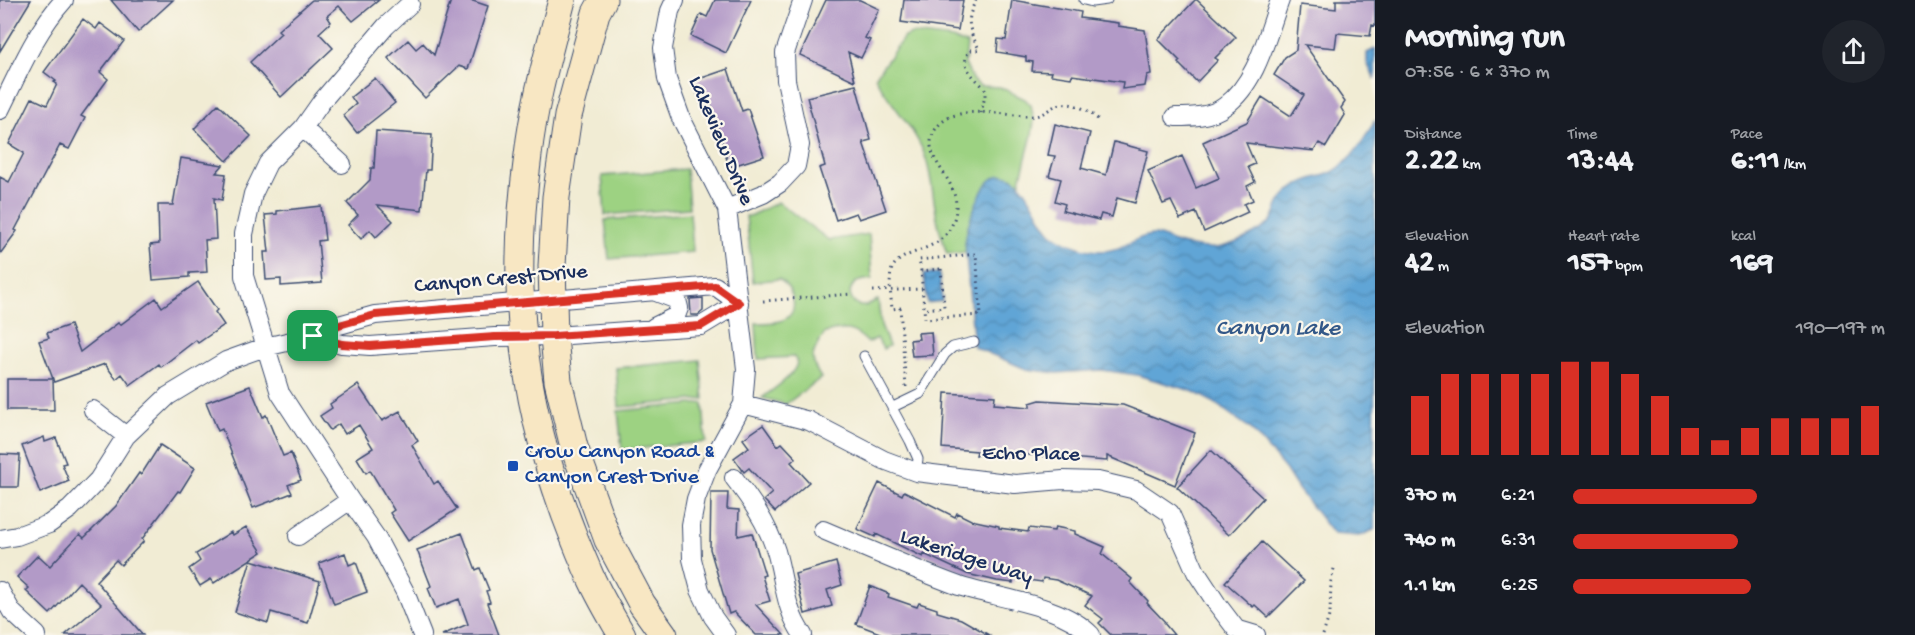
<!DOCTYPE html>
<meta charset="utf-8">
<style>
body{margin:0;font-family:"Gochi Hand",sans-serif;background:#20242c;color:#f1f3f6;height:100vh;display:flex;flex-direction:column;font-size:22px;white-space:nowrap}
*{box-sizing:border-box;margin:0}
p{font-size:20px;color:#9ea1a6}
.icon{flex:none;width:33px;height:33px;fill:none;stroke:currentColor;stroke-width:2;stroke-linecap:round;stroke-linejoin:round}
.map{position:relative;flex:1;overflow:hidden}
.details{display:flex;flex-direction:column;background:#171b24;width:540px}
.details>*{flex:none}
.pin{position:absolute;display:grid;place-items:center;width:51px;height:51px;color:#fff;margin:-26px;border-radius:12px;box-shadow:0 3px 9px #0006}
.round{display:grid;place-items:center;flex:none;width:63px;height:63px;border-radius:32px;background:#20242c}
.summary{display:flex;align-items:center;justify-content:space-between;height:102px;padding:0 30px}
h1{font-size:33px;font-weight:800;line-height:45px}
.stats{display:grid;grid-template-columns:repeat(3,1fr);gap:9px;height:102px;padding:6px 30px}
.stats div{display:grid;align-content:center}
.stats b{font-size:30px;font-weight:800}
.stats small{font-size:16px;font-weight:400}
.stats p{font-size:16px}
.chart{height:168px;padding:12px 30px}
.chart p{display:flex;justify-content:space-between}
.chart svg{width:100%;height:108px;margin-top:6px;stroke:#d93025;stroke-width:6}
ul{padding:0 30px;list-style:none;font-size:20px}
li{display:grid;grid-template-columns:96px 72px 1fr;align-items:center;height:45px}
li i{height:15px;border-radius:8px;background:#d93025}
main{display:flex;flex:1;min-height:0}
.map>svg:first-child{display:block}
.grass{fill:#9dd282;stroke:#5c8070;stroke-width:1.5}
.water{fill:url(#water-waves);stroke:#3e6a9a;stroke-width:1.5}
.building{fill:#b29ac7}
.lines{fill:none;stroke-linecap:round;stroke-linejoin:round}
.service-casing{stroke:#3b4b70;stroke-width:11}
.minor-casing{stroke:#3b4b70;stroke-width:20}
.secondary-casing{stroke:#3b4b70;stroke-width:29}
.path{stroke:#3b4b70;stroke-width:3;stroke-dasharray:1.5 4.5;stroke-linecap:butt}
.service{stroke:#fff;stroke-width:9}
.minor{stroke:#fff;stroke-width:18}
.secondary{stroke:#f8e7c3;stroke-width:27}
.route-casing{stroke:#fff;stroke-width:12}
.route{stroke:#d93025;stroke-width:8}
.transit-dot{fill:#1a4fb4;stroke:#fbf7ec;stroke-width:2}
.labels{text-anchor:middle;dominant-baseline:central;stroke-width:4.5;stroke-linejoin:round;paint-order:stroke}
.street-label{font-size:22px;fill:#1b2f5e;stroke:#fbf7ec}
.transit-label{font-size:22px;fill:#164399;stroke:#fbf7ec;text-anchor:start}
.water-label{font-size:24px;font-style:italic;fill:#335888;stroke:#fbf7ec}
</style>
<main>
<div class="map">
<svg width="1375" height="635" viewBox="0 0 1375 635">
<defs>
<pattern id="water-waves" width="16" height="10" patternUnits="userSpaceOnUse" patternTransform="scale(1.5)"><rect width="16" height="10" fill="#60a5d6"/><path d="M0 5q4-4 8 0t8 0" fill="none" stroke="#4e87b1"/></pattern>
</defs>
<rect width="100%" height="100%" fill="#fbf7ec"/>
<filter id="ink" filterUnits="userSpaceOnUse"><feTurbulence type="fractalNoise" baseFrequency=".0167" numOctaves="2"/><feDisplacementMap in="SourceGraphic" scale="12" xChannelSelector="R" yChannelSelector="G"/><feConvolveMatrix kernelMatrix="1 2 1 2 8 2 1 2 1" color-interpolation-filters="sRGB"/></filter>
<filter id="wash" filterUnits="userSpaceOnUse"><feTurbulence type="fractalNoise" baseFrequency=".008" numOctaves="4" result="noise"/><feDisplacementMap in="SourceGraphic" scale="24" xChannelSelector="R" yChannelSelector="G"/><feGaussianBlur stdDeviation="1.35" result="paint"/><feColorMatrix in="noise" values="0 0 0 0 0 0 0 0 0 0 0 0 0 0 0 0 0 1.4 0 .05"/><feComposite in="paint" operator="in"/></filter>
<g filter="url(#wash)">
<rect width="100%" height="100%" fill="#f1ecd4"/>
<path class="grass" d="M912 34 952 39 967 44 965 64 973 80 980 86 1000 87 1025 99 1031 105 1034 121 1032 135 1019 185 1012 177 984 187 967 228 966 252 947 254C943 242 939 231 937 218 933 199 932 178 926 159 916 128 890 105 875 77L904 37Z
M686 169 689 208 605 215 602 176Z
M778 202 829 240 869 234 872 279C867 280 861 280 857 282 845 288 850 308 864 306 869 305 873 301 878 300L881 325 889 346 883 349 877 338 868 343C854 328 844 327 825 333 812 352 808 358 821 378L786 404 762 398C773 389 795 376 797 362L794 357 758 359 756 323C763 323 773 323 780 321 802 315 794 288 779 279L753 282 746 216H750Z
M690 213 693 252 609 259 605 220Z
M700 360 704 399 619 407 616 368Z
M703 403 706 442 622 450 618 411Z"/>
<path class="water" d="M1375 49V79L1367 63V53Z
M1375 120 1374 530 1359 536 1333 534 1298 489 1286 470 1251 429 1213 402 1192 391 1137 375 1102 370 1056 373 1026 369 974 347 965 243C967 226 981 176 1002 175 1027 174 1039 226 1054 235 1070 246 1095 255 1115 249 1128 246 1139 235 1153 235 1161 235 1167 239 1174 242 1182 245 1206 249 1215 248 1230 247 1262 232 1271 221 1274 217 1275 212 1277 208 1280 199 1286 193 1294 187 1303 180 1317 178 1328 174 1348 166 1365 139 1375 120Z
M939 273 942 301 927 303 924 274Z"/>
<g id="blocks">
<path class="building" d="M0 0H31L0 51Z
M111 0H173L138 32Z
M312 0H379L353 21 339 6 327 16 331 22 319 33 333 48 281 97 250 62 281 33 278 30Z
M451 0H470L488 6 468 69 459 66 425 98 388 58 408 40 416 49 423 43 434 55Z
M715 0H751L726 53 691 36 701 14 707 17Z
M826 0H860L879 9 865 38 870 40 861 58 848 52 855 81 800 55Z
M904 0H963L958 30 901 22Z
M1012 0 1081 12 1080 18 1118 23V26L1145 30 1151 74 1147 75 1145 86 1122 89 1123 82 1072 75 1071 78 1051 75 1052 72 1032 71 1033 62 1026 61V57L997 52 998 39 1006 40Z
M1195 0H1197L1236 37 1215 58 1218 60 1197 82 1178 63 1180 61 1158 39Z
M1336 0H1375V26L1372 25 1370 36 1337 33 1335 48 1305 45 1345 102 1341 108 1345 115 1326 147 1319 143 1314 151 1246 143 1255 164 1248 167 1255 182 1247 186 1253 200 1244 204 1248 212 1204 232 1196 212 1180 219 1171 201 1163 204 1148 171 1182 156 1196 188 1219 178 1203 142 1247 122 1262 97 1291 116 1304 95 1274 75 1285 57 1296 50 1300 5 1336 9Z
M83 19 96 29 100 23 124 41 100 72 108 79 81 116 85 118 69 149 60 145 15 230 17 231 0 254V177L9 182 24 153 9 144 32 98 47 105 57 84 54 82 56 81 44 72Z
M728 69 742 111 748 109 764 156 729 167 711 104 702 107 693 81Z
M375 78 395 103 357 133 343 115 356 104 351 97Z
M856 85 871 140 863 142 886 210 859 219 856 213 836 220 819 168 825 166 807 97Z
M218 104 251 136 227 161 194 129Z
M1055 124 1090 133 1081 168 1106 175 1114 142 1148 151 1135 203 1117 198 1112 217 1101 214 1099 220 1063 211 1065 204 1055 201 1061 179 1049 176 1055 156 1048 155Z
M376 131 432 135 430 170H426L422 210 377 205 393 221 376 237 370 230 361 239 348 225 358 215 347 203 370 180 371 168H374Z
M181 158 223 165 216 173 226 174 222 200 214 198 216 239 205 240 207 272 189 273V277L153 280 150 245 159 244 158 205H173Z
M321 206 325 240 318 241 322 283 281 286V279L266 280 264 252H269L265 215 277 214V211Z
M198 282 217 310 215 312 224 325 198 343 196 340 161 367 159 364 130 385 122 374 116 379 105 364 54 382 53 380 54 410H7V379H53L39 341 49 338 47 333 70 325 80 352 118 323 120 325 156 298 162 307Z
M703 298V311L698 315H691L690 299Z
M931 332 933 355 912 356 910 340 919 339 918 333Z
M358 385 382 421 400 411 418 441 412 445 434 484 438 481 457 509 408 541 390 513 394 510 370 470 366 473 357 458 373 448 359 425 345 434 339 424 330 430 320 416 332 408 330 404Z
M250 386 263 417 266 415 283 456 291 453 301 480 288 485 292 493 253 508 222 429 218 431 206 402Z
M945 393 995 396 994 404 1030 407V403L1040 400 1123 405 1195 433 1175 485 1107 456V461L1016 454V458L976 455 977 451 942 448Z
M763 425 778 446 782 443 796 458 791 462 809 482 775 512 764 500 772 493 749 468 744 472 734 458 749 447 743 439Z
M44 437 45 442 56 438 66 463 62 464 69 481 40 493 22 446Z
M160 445 195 468 180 492 178 491 142 539 144 541 121 565 116 560 96 581 143 635H65L101 604 79 582 50 614 26 591 29 588 17 577 38 555 50 566 80 534 84 538 116 506 139 473 141 475Z
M1211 450 1263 498 1229 535 1177 487Z
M0 454 20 455 18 487H0Z
M879 483 902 495 904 491 955 517 957 513 971 520 999 526V528L1028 532 1029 528 1054 531 1055 527 1075 531V534L1105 547 1102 554 1132 579 1130 582 1148 601 1147 603 1165 622 1164 623 1174 635H1111L1099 623 1103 619 1085 605 1092 596 1056 580 1043 578 1042 582 1013 578V583L997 581 967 574 924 554 923 557 876 534 875 537 857 529Z
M711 493H728L727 509 739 510 738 536 752 533 765 575 762 576 770 601 756 605 784 635H756L734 612 729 614 710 549Z
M246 527 262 552 214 583 211 579 200 586 189 569 200 561 196 554 231 532 233 535Z
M462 533 476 570 480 568 489 590 486 591 490 602 487 603 499 635H442L468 624 459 599 436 608 428 588 431 586 417 550Z
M1262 542 1304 581 1268 617 1255 605 1253 607 1225 582Z
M345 553 349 565 356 562 367 592 334 604 319 563Z
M251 560 320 581 308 623 271 612 268 623 235 612Z
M836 562 842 585 827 590 832 606 805 614 795 574Z
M870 586 889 594 888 597 917 607 919 603 937 609V612L961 619 989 635H885L856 624Z"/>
</g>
</g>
<g filter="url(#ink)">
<use href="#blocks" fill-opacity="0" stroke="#3b4b70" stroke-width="1.5"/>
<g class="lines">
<defs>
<path id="service" d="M1084 0 1092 2 1107 0
M864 356 910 441 918 459 916 472
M893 407 920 394 945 354 953 347 974 342"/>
<path id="minor" d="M675 0 670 11 663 48 667 79 681 118 727 209 746 369 743 404 707 470 696 499 691 525 692 559 700 590 713 617 726 635
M410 4 386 26 322 101 303 128 268 163 253 194 244 234V276L280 393 350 500 376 537 405 592 422 635
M0 110C19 72 35 32 64 0
M1175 117C1192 117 1211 117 1225 106 1257 83 1267 35 1280 0
M303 128 342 164
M727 209 763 194 780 183 796 166 800 145 786 80 785 53 803 0
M654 327 676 316 679 308 677 300 656 292
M313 336 342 344 370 346 495 337 554 336 701 326 739 303
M743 404 809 421 884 460 916 472 1015 484 1063 480 1098 481 1136 490 1170 513 1196 572 1217 604 1236 629 1256 635
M93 410 126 436
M734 478C751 500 767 523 776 551 784 578 785 611 803 635
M823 530C868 549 913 569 959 586 999 599 1062 604 1091 635
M298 536 350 500
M0 539 17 536 49 524 70 509 98 480 126 436 168 396 226 361 265 347 313 336 339 325 375 315 715 286 739 303
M0 591 12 612 37 635"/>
<path id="secondary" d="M562 0C549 51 534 102 528 155 520 214 517 276 523 336 530 415 556 498 588 571 597 593 610 614 622 635
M603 0 596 13 568 116 556 197 552 266 554 336 558 381 574 447 608 540 642 604 664 635"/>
</defs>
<use href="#service" class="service-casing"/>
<use href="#minor" class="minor-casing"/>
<use href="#secondary" class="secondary-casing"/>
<path class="path" d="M976 0C971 10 967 20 971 31 972 38 977 43 979 50H970C957 66 976 78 985 89V96L981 113
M941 269 944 307 924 309 921 271Z
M921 271 919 260 976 254 981 315 925 319 924 309
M873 291 922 289
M763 301 852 294
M906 387 900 308 892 309C891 297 889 284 891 272 896 249 938 254 951 227 972 183 920 164 933 134 946 104 991 113 1016 115 1023 116 1033 117 1039 115 1050 111 1055 102 1068 104 1080 105 1091 113 1100 121
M1323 635 1330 613 1331 581 1335 565"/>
<use href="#service" class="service"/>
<use href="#minor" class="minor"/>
<use href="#secondary" class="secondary"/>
</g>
</g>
<g class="lines" filter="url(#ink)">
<defs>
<path id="route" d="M715 286 739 303 701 326 554 336 495 337 370 346 342 344 313 336 339 325 375 315Z"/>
</defs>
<use href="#route" class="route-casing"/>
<use href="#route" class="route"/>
</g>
<rect class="transit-dot" x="507" y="460" width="12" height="12" rx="3"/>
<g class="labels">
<g class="street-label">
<text transform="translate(720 141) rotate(67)">Lakeview Drive</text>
<text transform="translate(501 280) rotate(-5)">Canyon Crest Drive</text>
<text transform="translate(1031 455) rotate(1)">Echo Place</text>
<text transform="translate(966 558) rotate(18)">Lakeridge Way</text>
</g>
<g class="transit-label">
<text x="525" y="453">Crow Canyon Road &amp;<tspan x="525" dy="25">Canyon Crest Drive</tspan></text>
</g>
<g class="water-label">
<text x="1278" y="329">Canyon Lake</text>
</g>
</g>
</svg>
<div class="pin" style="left:313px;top:336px;background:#1e9e55"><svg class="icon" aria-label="arrive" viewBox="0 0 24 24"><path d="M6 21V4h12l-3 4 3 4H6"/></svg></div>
</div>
<section class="details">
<div class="summary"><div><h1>Morning run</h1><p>07:56 · 6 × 370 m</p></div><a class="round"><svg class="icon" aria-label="share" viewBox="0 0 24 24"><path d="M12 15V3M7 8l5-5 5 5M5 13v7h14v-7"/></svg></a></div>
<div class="stats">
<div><p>Distance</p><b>2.22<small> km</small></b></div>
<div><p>Time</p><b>13:44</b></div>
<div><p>Pace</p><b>6:11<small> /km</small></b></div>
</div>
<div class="stats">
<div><p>Elevation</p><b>42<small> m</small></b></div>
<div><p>Heart rate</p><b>157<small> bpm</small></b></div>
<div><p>kcal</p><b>169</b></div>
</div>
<div class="chart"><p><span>Elevation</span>190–197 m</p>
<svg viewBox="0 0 160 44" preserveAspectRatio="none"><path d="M5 44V20M15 44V11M25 44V11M35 44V11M45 44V11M55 44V6M65 44V6M75 44V11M85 44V20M95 44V33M105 44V38M115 44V33M125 44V29M135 44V29M145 44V29M155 44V24"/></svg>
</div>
<ul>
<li><b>370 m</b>6:21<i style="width:59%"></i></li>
<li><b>740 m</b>6:31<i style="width:53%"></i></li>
<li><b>1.1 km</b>6:25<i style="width:57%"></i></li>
</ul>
</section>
</main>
